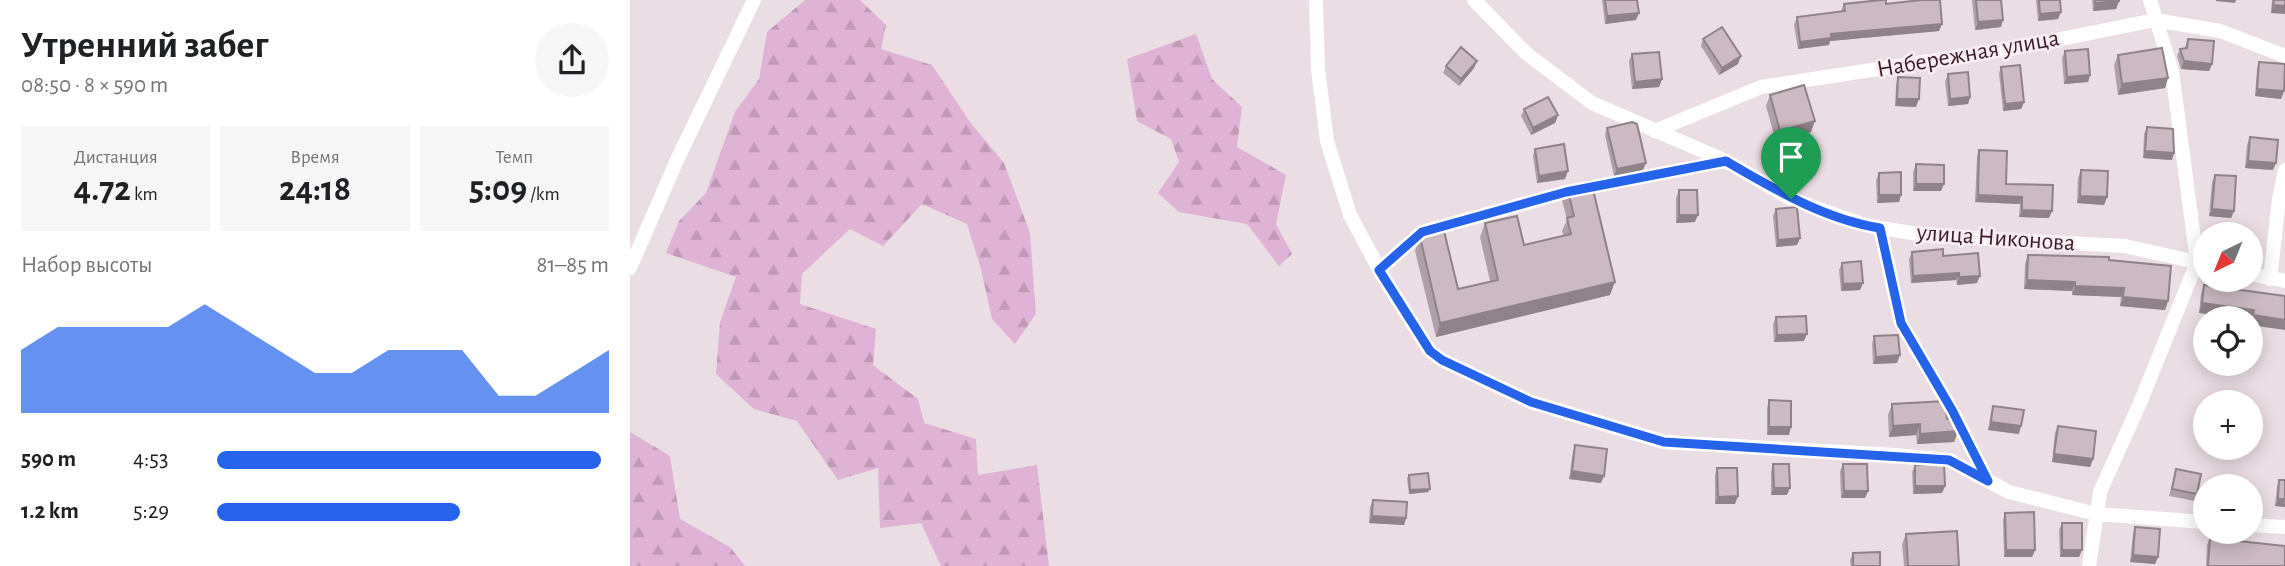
<!DOCTYPE html>
<html lang="ru">
<meta charset="utf-8">
<style>
body{margin:0;font-family:"Alegreya Sans",sans-serif;background:#f6f6f6;color:#202124;height:100vh;display:flex;flex-direction:column;font-size:26px;white-space:nowrap}
*{box-sizing:border-box;margin:0}
p{font-size:23px;color:#757577}
.icon{flex:none;width:38px;height:38px;fill:none;stroke:currentColor;stroke-width:2;stroke-linecap:round;stroke-linejoin:round}
.map{position:relative;flex:1;overflow:hidden}
.drawer{display:flex;flex-direction:column;background:#fff;width:630px}
.drawer>*{flex:none}
.needle{width:46px;rotate:223deg}
.fabs{position:absolute;left:1563px;top:222px;display:grid;gap:14px}
.fabs a{display:grid;place-items:center;width:70px;height:70px;border-radius:50%;background:#fff;box-shadow:0 4px 18px #0003;font-size:35px}
.pin{position:absolute;display:grid;place-items:center;width:60px;height:60px;color:#fff;margin:-72px -30px;border-radius:50% 50% 50% 0;rotate:-45deg;box-shadow:0 0 7px #0007}
.pin .icon{rotate:45deg}
.round{display:grid;place-items:center;flex:none;width:74px;height:74px;border-radius:37px;background:#f6f6f6}
.overview{display:flex;align-items:center;justify-content:space-between;height:119px;padding:0 21px}
h1{font-size:38px;font-weight:700;line-height:52px}
.figures{display:grid;grid-template-columns:repeat(3,1fr);gap:10px;height:119px;padding:7px 21px}
.figures div{display:grid;align-content:center;border-radius:0px;background:#f6f6f6;text-align:center}
.figures b{font-size:35px;font-weight:700}
.figures small{font-size:19px;font-weight:400}
.figures p{font-size:19px}
.chart{height:196px;padding:14px 21px}
.chart p{display:flex;justify-content:space-between}
.chart svg{width:100%;height:126px;margin-top:7px;fill:#2563eb;opacity:.7}
ul{padding:0 21px;list-style:none;font-size:23px}
li{display:grid;grid-template-columns:112px 84px 1fr;align-items:center;height:52px}
li i{height:18px;border-radius:9px;background:#2563eb}
main{display:flex;flex:1;min-height:0}
.map>svg:first-child{display:block}
.forest{fill:url(#forest-firs)}
.lines{fill:none;stroke-linecap:round;stroke-linejoin:round}
.lane{stroke:#fff;stroke-width:7}
.street{stroke:#fff;stroke-width:14}
.wall{fill:#af9fa7}
.shaded-wall{fill:#8f8288}
.building{fill:#ccb9c2;stroke:#8f8288;stroke-width:2}
.route-casing{stroke:#fff;stroke-width:14}
.route{stroke:#2563eb;stroke-width:9}
.labels{text-anchor:middle;dominant-baseline:central;stroke-width:5;stroke-linejoin:round;paint-order:stroke}
.street-label{font-size:24px;fill:#3c1d27;stroke:#f7edf3}
</style>
<main>
<section class="drawer">
<div class="overview"><div><h1>Утренний забег</h1><p>08:50 · 8 × 590 m</p></div><a class="round"><svg class="icon" aria-label="share" viewBox="0 0 24 24"><path d="M12 15V3M7 8l5-5 5 5M5 13v7h14v-7"/></svg></a></div>
<div class="figures">
<div><p>Дистанция</p><b>4.72<small> km</small></b></div>
<div><p>Время</p><b>24:18</b></div>
<div><p>Темп</p><b>5:09<small> /km</small></b></div>
</div>
<div class="chart"><p><span>Набор высоты</span>81–85 m</p>
<svg viewBox="0 0 160 44" preserveAspectRatio="none"><path d="M0 44V22L10 14L20 14L30 14L40 14L50 6L60 14L70 22L80 30L90 30L100 22L110 22L120 22L130 38L140 38L150 30L160 22V44z"/></svg>
</div>
<ul>
<li><b>590 m</b>4:53<i style="width:98%"></i></li>
<li><b>1.2 km</b>5:29<i style="width:62%"></i></li>
</ul>
</section>
<div class="map">
<svg width="1655" height="566" viewBox="0 0 1655 566">
<defs>
<pattern id="forest-firs" width="22" height="20" patternUnits="userSpaceOnUse" patternTransform="scale(1.75)"><rect width="22" height="20" fill="#dfb3d5"/><path d="M5 1l3.5 6h-7zM16 11l3.5 6h-7z" fill="#c09ab7"/></pattern>
</defs>
<rect width="100%" height="100%" fill="#ebdde4"/>
<path class="forest" d="M175 0H230L256 25 251 49 302 65 340 122 374 163 400 233 406 314 385 344 362 319 351 269 337 224 292 204 253 246 220 229 172 274 170 304 246 329 243 365 288 399 294 423 346 439 348 475 407 465 419 566H311L291 523 250 528 248 468 208 480 167 421 124 409 86 374 90 322 106 277 36 253 49 221 76 193 105 112 129 79 137 32Z
M566 34 582 79 612 107 607 147 656 175 646 224 662 254 649 266 617 224 549 212 528 193 549 162 541 139 507 121 497 59Z
M0 432 40 456 50 519 100 547 115 566H0Z"/>
<g class="lines">
<path class="lane" d="M956 188 1092 161
M1250 228 1271 323 1322 410 1356 477
M749 270 792 232 944 190"/>
<path class="street" d="M686 0 688 69 697 141 720 215 755 280 800 351 812 360 901 402 1034 442 1266 455 1319 460 1379 492 1466 514 1575 522
M844 0 897 54 962 103 1096 161 1161 199 1235 225 1250 228 1302 236 1495 246 1575 264
M1025 131 1131 87 1391 47 1525 20 1590 31 1655 56
M0 268 47 160 124 0
M1620 274 1655 281
M1640 279 1649 199 1655 170
M1620 525 1655 527
M1459 566 1470 492 1510 403 1567 262 1542 71 1520 0"/>
</g>
<path class="wall" d="M972 0H1007L1006 20 975 24Z
M1342 0H1371V27L1345 30Z
M1406 0H1430L1428 19 1408 21Z
M1462 0H1489V1L1486 9 1463 11Z
M1642 0H1655L1641 13Z
M1214 4H1256L1312 24 1309 31 1200 41 1199 45 1168 49 1164 25 1167 17 1211 11Z
M1073 39 1108 64 1089 75 1071 46Z
M1558 39 1582 64 1579 71 1551 69 1547 56 1550 49 1555 48Z
M1435 51 1460 75 1458 82 1434 84 1432 58Z
M1002 54 1032 79 1029 87 1002 89 999 61Z
M1488 55 1538 78 1535 88 1488 95 1484 65Z
M1629 62 1654 91 1651 99 1625 96 1627 69Z
M816 66 844 68 829 86 813 73Z
M1371 67 1394 102 1391 109 1373 111 1369 74Z
M1318 74 1340 97 1338 104 1318 106 1315 82Z
M1268 77 1286 107 1265 106 1266 85Z
M1140 95 1181 132 1146 142 1136 106Z
M894 109 928 115 925 123 901 135 891 116Z
M1517 127 1542 160 1513 158 1514 134Z
M977 128 1013 170 984 176 975 135Z
M1620 137 1643 170 1615 168 1617 145Z
M905 149 935 179 907 183 903 156Z
M1349 150 1376 184 1419 218 1389 217 1390 204 1345 202 1347 157Z
M1286 164 1311 191H1283V172Z
M1451 170 1477 197 1474 205 1447 203 1448 178Z
M1249 173 1271 195 1269 202 1247 203 1246 180Z
M1585 175 1604 211 1601 218 1579 216 1582 182Z
M937 187 980 295 806 337 785 251 790 237 828 289 860 281 850 237 855 223 894 245 934 236 932 231 937 220 932 200Z
M1049 190 1065 222 1046 223V198Z
M1146 209 1170 238 1167 245 1146 247 1143 216Z
M1282 252 1313 256 1347 283 1327 285 1326 280 1281 283 1279 259Z
M1398 255 1479 260 1538 301 1535 310 1490 306 1491 297 1442 295V291L1394 289 1395 264Z
M1212 263 1230 290 1211 291 1209 270Z
M1574 285 1655 296 1620 325V318L1569 313 1571 294Z
M1146 317 1174 341 1144 342 1143 324Z
M1244 336 1267 363 1243 364 1242 344Z
M1139 400 1159 435H1137V408Z
M1262 404 1317 419 1328 431 1324 442 1287 444 1286 435 1259 437 1258 415Z
M1363 406 1389 434 1358 430 1361 413Z
M1428 426 1463 459 1460 467 1422 462 1425 433Z
M945 445 971 483 939 479 943 452Z
M1143 464 1157 495H1141V472Z
M1213 464 1238 491 1235 498H1211L1210 471Z
M1285 465 1315 486 1312 493 1283 494 1282 472Z
M1087 468 1105 504H1085V475Z
M1546 469 1567 494 1565 501 1539 496Z
M779 475 800 489 798 492 779 494 777 478Z
M1649 480H1655V507L1645 506 1647 487Z
M743 500 776 518 774 525 739 523 740 507Z
M1375 513 1405 550 1402 557H1374L1373 520Z
M1432 523 1452 550 1449 557H1430L1429 530Z
M1505 527 1528 557 1525 564 1500 562 1503 534Z
M1276 534 1329 566H1274L1272 544Z
M1580 538 1655 566H1576L1577 545Z
M1223 553 1250 566H1221L1220 560Z"/>
<path class="shaded-wall" d="M1586 0H1606L1605 3 1586 1Z
M1489 1 1486 9 1463 11 1465 3Z
M1643 5 1655 6V14L1641 13Z
M1431 12 1428 19 1408 21 1410 14Z
M1009 13 1006 20 975 24 977 16Z
M1373 20 1371 27 1345 30 1348 22Z
M1312 24 1309 31 1200 41 1199 45 1168 49 1170 42 1201 34Z
M1111 56 1108 64 1089 75 1092 68Z
M847 61 844 68 829 86 831 79Z
M1554 61 1582 64 1579 71 1551 69Z
M1460 75 1458 82 1434 84 1437 77Z
M1538 78 1535 88 1488 95 1492 84Z
M1032 79 1029 87 1002 89 1005 82Z
M1627 89 1654 91 1651 99 1625 96Z
M1340 97 1338 104 1318 106 1320 99Z
M1267 99H1289L1286 107 1265 106Z
M1394 102 1391 109 1373 111 1375 104Z
M928 115 925 123 901 135 903 128Z
M1185 121 1181 132 1146 142 1150 131Z
M1515 151 1544 153 1542 160 1513 158Z
M1618 161 1646 163 1643 170 1615 168Z
M1016 163 1013 170 984 176 987 169Z
M938 171 935 179 907 183 909 176Z
M1286 184H1314L1311 191H1283Z
M1249 195H1271L1269 202 1247 203Z
M1348 195 1392 197 1390 204 1345 202Z
M1450 196 1477 197 1474 205 1447 203Z
M1582 209 1604 211 1601 218 1579 216Z
M1392 210 1422 211 1419 218 1389 217Z
M1049 215H1068L1065 222 1046 223Z
M1170 238 1167 245 1146 247 1148 240Z
M1329 273 1326 280 1281 283 1283 276Z
M1350 276 1347 283 1327 285 1329 277Z
M1397 280 1445 282 1442 291 1394 289Z
M985 282 980 295 806 337 810 323Z
M1233 283 1230 290 1211 291 1213 284Z
M1445 286 1494 288 1491 297 1442 295Z
M1493 297 1538 301 1535 310 1490 306Z
M1572 303 1624 310 1620 319 1569 313Z
M1623 315 1655 320V330L1620 325Z
M1177 334 1174 341 1144 342 1147 335Z
M1270 355 1267 363 1243 364 1246 357Z
M1361 422 1391 426 1389 434 1358 430Z
M1290 424 1286 435 1259 437 1263 426Z
M1139 427H1161L1159 435H1137Z
M1328 431 1324 442 1287 444 1290 434Z
M1424 454 1463 459 1460 467 1422 462Z
M942 471 974 476 971 483 939 479Z
M1285 486H1315L1312 493 1283 494Z
M1144 488H1160L1157 495H1141Z
M800 489 798 492 779 494 780 490Z
M1214 491H1238L1235 498H1211Z
M1108 496 1105 504H1085L1088 497Z
M1648 499H1655V507L1645 506Z
M742 516 776 518 774 525 739 523Z
M1376 550H1405L1402 557H1374Z
M1432 550H1452L1449 557H1430Z
M1503 555 1528 557 1525 564 1500 562Z"/>
<path class="building" d="M975 0H1007L1009 13 977 16Z
M1251 0H1256V4L1291 0H1310L1312 24 1201 34V38L1170 42 1167 17 1215 11 1214 4Z
M1346 0H1371L1373 20 1348 22Z
M1409 0H1430L1431 12 1410 14Z
M1465 0H1489V1L1465 3Z
M1644 0H1655V6L1643 5Z
M1092 27 1111 56 1092 68 1073 39Z
M1558 39 1584 41 1582 64 1554 61 1550 49 1557 48Z
M831 47 847 61 831 79 816 66Z
M1532 48 1538 78 1492 84 1488 55Z
M1458 49 1460 75 1437 77 1435 51Z
M1029 52 1032 79 1005 82 1002 54Z
M1629 62 1655 64 1654 91 1627 89Z
M1390 65 1394 102 1375 104 1371 67Z
M1338 72 1340 97 1320 99 1318 74Z
M1268 77 1290 78 1289 99H1267Z
M1174 85 1185 121 1150 131 1140 95Z
M918 97 928 115 903 128 894 109Z
M1002 122 1007 124 1016 163 987 169 977 128Z
M1517 127 1543 129 1544 153 1515 151Z
M1620 137 1648 140 1646 163 1618 161Z
M934 144 938 171 909 176 905 149Z
M1349 150 1377 151 1376 184 1423 185 1422 211 1392 210V197L1348 195Z
M1286 164 1314 165V184H1286Z
M1451 170 1478 171 1477 197 1450 196Z
M1271 172V195H1249V173Z
M1585 175 1606 176 1604 211 1582 209Z
M961 181 985 282 810 323 790 237 814 231 828 289 868 280 855 223 887 216 894 245 941 234 937 218 944 216 937 187Z
M1049 190H1067L1068 215H1049Z
M1167 207 1170 238 1148 240 1146 209Z
M1313 249V256L1348 253 1350 276 1329 277V273L1283 276 1282 252Z
M1398 255 1479 257V260L1541 266 1538 301 1493 297 1494 288 1445 286V282L1397 280Z
M1231 261 1233 283 1213 284 1212 263Z
M1574 285 1655 296V320L1623 315 1624 310 1572 303Z
M1176 316 1177 334 1147 335 1146 317Z
M1268 335 1270 355 1246 357 1244 336Z
M1139 400 1161 401V427H1139Z
M1315 401 1317 419 1327 418 1328 431 1290 434V424L1263 426 1262 404Z
M1363 406 1394 410 1391 426 1361 422Z
M1428 426 1466 431 1463 459 1424 454Z
M945 445 977 449 974 476 942 471Z
M1143 464H1159L1160 488H1144Z
M1213 464H1237L1238 491H1214Z
M1314 464 1315 486H1285V465Z
M1087 468H1107L1108 496 1088 497Z
M1546 469 1571 474 1567 494 1542 489Z
M798 473 800 489 780 490 779 475Z
M1649 480H1655V499H1648Z
M743 500 777 502 776 518 742 516Z
M1404 512 1405 550H1376L1375 513Z
M1432 523H1452V550H1432Z
M1505 527 1530 529 1528 557 1503 555Z
M1327 531 1329 566H1278L1276 534Z
M1580 538 1655 546V566H1578Z
M1250 552V566H1223V553Z"/>
<g class="lines">
<defs>
<path id="route" d="M1096 161C1144 189 1194 219 1250 228L1271 323 1322 410 1358 481 1319 460 1034 442 901 402 812 360 800 351 749 270 792 232 936 192Z"/>
</defs>
<use href="#route" class="route-casing"/>
<use href="#route" class="route"/>
</g>
<g class="labels">
<g class="street-label">
<text transform="translate(1338 54) rotate(-10)">Набережная улица</text>
<text transform="translate(1366 238) rotate(4)">улица Никонова</text>
</g>
</g>
</svg>
<div class="fabs">
<a><svg class="needle" viewBox="-14 -14 28 28"><path d="M0-13l5 13h-10z" fill="#e53935"/><path d="M0 13l5-13h-10z" fill="#757577"/></svg></a>
<a><svg class="icon" aria-label="locate" viewBox="0 0 24 24"><circle cx="12" cy="12" r="6"/><path d="M12 2v4M12 18v4M2 12h4M18 12h4"/></svg></a>
<a>+</a>
<a>−</a>
</div>
<div class="pin" style="left:1161px;top:199px;background:#1e9e55"><svg class="icon" aria-label="arrive" viewBox="0 0 24 24"><path d="M6 21V4h12l-3 4 3 4H6"/></svg></div>
</div>
</main>
